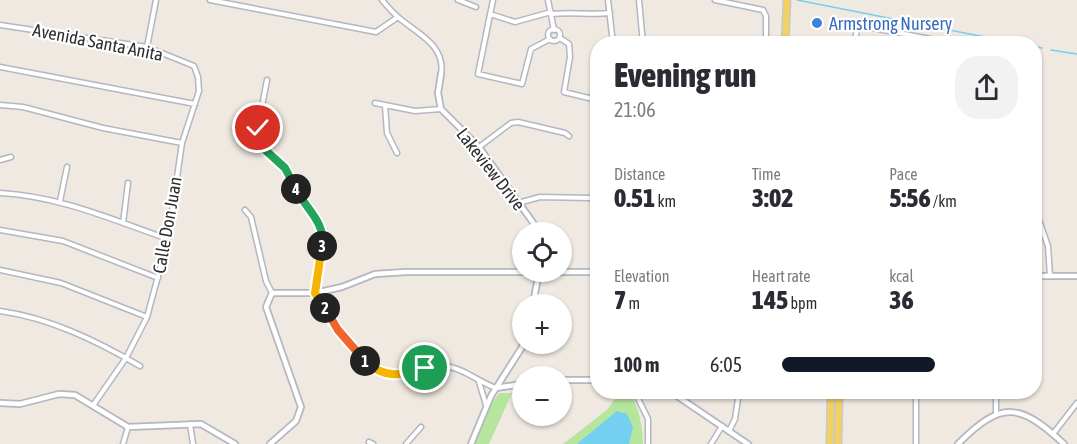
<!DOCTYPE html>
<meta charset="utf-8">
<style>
body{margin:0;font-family:"Asap Condensed",sans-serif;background:#f2f2f3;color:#2b2b33;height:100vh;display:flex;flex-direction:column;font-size:22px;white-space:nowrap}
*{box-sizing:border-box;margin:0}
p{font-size:20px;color:#7c7c81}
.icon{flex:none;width:33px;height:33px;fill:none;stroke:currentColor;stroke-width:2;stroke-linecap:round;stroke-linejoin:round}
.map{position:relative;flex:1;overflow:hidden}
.panel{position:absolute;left:590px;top:36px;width:452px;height:363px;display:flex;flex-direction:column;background:#fff;border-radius:24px;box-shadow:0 2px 4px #0004}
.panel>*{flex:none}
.buttons{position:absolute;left:512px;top:222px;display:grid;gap:12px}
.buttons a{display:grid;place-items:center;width:60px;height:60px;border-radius:50%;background:#fff;box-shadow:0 2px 4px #0004;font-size:30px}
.pin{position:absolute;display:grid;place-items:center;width:51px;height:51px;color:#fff;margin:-26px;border:3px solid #fff;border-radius:50%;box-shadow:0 2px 6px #0007}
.km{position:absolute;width:30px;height:30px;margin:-15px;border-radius:50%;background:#222;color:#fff;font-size:16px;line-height:30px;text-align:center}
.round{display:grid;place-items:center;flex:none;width:63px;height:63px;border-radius:24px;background:#f2f2f3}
.head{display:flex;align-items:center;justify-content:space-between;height:102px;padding:0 24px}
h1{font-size:33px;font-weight:800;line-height:45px}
.metrics{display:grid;grid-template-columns:repeat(3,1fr);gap:9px;height:102px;padding:6px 24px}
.metrics div{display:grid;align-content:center}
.metrics b{font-size:26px;font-weight:800}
.metrics small{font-size:16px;font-weight:400}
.metrics p{font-size:16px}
ul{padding:0 24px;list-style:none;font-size:20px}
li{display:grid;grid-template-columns:96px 72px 1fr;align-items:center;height:45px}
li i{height:15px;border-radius:8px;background:#111827}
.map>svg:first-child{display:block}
.green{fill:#b6e59e}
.water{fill:#75cff0}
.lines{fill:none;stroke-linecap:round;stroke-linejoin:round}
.stream{stroke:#75cff0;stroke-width:1.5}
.minor-casing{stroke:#b4b7c1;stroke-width:7}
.tertiary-casing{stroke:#b4b7c1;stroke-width:8}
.primary-casing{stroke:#c9c9c9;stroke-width:9}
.minor{stroke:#fff;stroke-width:4}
.tertiary{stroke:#fff;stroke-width:4.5}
.primary{stroke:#f2d163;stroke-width:6}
.split-1-casing{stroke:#fff;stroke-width:12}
.split-2-casing{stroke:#fff;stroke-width:12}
.split-3-casing{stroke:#fff;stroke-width:12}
.split-4-casing{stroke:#fff;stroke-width:12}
.split-5-casing{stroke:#fff;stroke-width:12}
.split-1{stroke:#f5b400;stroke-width:8}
.split-2{stroke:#f0652b;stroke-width:8}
.split-3{stroke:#f5b400;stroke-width:8}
.split-4{stroke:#22a559;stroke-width:8}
.split-5{stroke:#22a559;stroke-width:8}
.shop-dot{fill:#3f7fe0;stroke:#fff;stroke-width:2}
.labels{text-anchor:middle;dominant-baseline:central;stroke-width:4.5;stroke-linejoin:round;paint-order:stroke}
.shop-label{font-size:18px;fill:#366cbe;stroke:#fff;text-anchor:start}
.street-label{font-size:18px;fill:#2e2e2e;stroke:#fff}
</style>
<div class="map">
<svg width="1077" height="444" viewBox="0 0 1077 444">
<rect width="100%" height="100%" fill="#efe9e1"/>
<path class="green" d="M620 392H631C639 412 642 422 643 444H563L607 410Z
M500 393H512L489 444H473L491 403Z"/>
<path class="water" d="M617 411 627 414 633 427 629 444H577Z"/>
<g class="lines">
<path class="stream" d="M797 0 1020 44
M1034 46 1042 48
M1051 50 1077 54"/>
<defs>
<path id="minor" d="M210 0 376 32 398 17
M382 0C387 6 392 12 398 17 416 33 446 45 441 74
M458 0 476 7
M493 0 478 74 522 84 531 49 550 39
M548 0 554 30
M608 0 613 44
M639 0 643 44
M715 0 763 10 766 16V44
M490 14 515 22 551 12
M552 14C572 12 590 15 610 13
M0 25 147 47 194 66 198 77 199 91 182 143 168 239 147 317 126 358 94 404
M548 35a6 6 0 1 1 12 0a6 6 0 1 1-12 0Z
M560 38 569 44 570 57 564 92 597 100
M854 44 858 25 935 40 934 44
M147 47 156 0
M0 67 195 104
M267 80 258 127 262 147 285 168 303 203 317 218 323 238 315 293C332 320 363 380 401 375 416 374 429 364 445 366 463 368 479 382 496 388
M375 103 385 105
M0 105 23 107 103 128 182 143
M479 147 511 123 518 122 565 133 569 136
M397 153 387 133 385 105 415 111 441 109
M0 160 11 157
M0 193C59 196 113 220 168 239
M60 201 67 167
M518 203 540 197 592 198
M1034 206 1048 246 1050 276
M245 210 251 217 266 281 272 293
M123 223 128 183
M0 230 63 241 158 278
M0 270 61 283 147 317
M0 311C50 318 97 341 140 366
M479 382 486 405
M635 392 648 419V444
M916 392V444
M682 399 685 392
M996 413V392
M190 424 193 444
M729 431 735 419 739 392
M1053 434 1077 403
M369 442 373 444
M123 444 128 427
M406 444 421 427
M711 444 722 426"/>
<path id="tertiary" d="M441 74 438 93 441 109 479 147 534 224 537 232
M1034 276H1077
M533 304 539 272
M561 380H597
M496 388 522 384
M671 392 748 444
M0 403 20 404 59 394 75 395 128 427 201 424 235 444
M270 444 296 421 301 407 266 307 272 293H315L342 287 375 274 406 272H597
M471 444 491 396 524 344
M958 444C1001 401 1019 402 1064 444"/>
<path id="primary" d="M785 44 787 0
M830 444 831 392
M838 444 839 392"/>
</defs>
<use href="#minor" class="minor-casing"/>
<use href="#tertiary" class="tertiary-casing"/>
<use href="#primary" class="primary-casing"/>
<use href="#minor" class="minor"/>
<use href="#tertiary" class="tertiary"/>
<use href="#primary" class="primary"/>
</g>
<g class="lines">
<defs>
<path id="split-1" d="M365 361C384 379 402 376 425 368"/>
<path id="split-2" d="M325 308 338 330 365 361"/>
<path id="split-3" d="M322 246 315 293 325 308"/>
<path id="split-4" d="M296 189C305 208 326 222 322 246"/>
<path id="split-5" d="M258 128 262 147 285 168 296 189"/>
</defs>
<use href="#split-1" class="split-1-casing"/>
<use href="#split-2" class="split-2-casing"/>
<use href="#split-3" class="split-3-casing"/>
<use href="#split-4" class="split-4-casing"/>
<use href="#split-5" class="split-5-casing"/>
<use href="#split-1" class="split-1"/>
<use href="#split-2" class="split-2"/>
<use href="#split-3" class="split-3"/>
<use href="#split-4" class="split-4"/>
<use href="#split-5" class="split-5"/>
</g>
<circle class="shop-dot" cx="817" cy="23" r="6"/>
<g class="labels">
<g class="shop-label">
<text x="829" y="23">Armstrong Nursery</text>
</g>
<g class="street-label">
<text transform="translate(98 42) rotate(11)">Avenida Santa Anita</text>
<text transform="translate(491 169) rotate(52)">Lakeview Drive</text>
<text transform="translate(167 225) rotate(-80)">Calle Don Juan</text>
</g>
</g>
</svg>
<div class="buttons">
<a><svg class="icon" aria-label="locate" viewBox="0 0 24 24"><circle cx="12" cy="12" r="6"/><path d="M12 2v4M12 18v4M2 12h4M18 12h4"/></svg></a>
<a>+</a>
<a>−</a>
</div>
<div class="pin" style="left:425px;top:368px;background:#1e9e55"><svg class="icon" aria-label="arrive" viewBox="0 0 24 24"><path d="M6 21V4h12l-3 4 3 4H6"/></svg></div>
<div class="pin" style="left:258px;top:128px;background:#d93025"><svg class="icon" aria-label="check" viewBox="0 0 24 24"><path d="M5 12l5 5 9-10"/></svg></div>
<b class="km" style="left:365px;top:361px">1</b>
<b class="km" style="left:325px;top:308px">2</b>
<b class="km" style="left:322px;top:246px">3</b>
<b class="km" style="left:296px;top:189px">4</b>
<section class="panel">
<div class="head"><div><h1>Evening run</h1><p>21:06</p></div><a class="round"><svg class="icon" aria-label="share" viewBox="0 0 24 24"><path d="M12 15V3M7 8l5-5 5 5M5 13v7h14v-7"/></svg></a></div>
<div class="metrics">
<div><p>Distance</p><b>0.51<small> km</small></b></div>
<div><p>Time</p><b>3:02</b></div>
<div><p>Pace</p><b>5:56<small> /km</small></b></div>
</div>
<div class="metrics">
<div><p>Elevation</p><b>7<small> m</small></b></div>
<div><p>Heart rate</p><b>145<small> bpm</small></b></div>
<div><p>kcal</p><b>36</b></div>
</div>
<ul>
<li><b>100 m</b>6:05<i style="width:65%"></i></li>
</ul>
</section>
</div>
